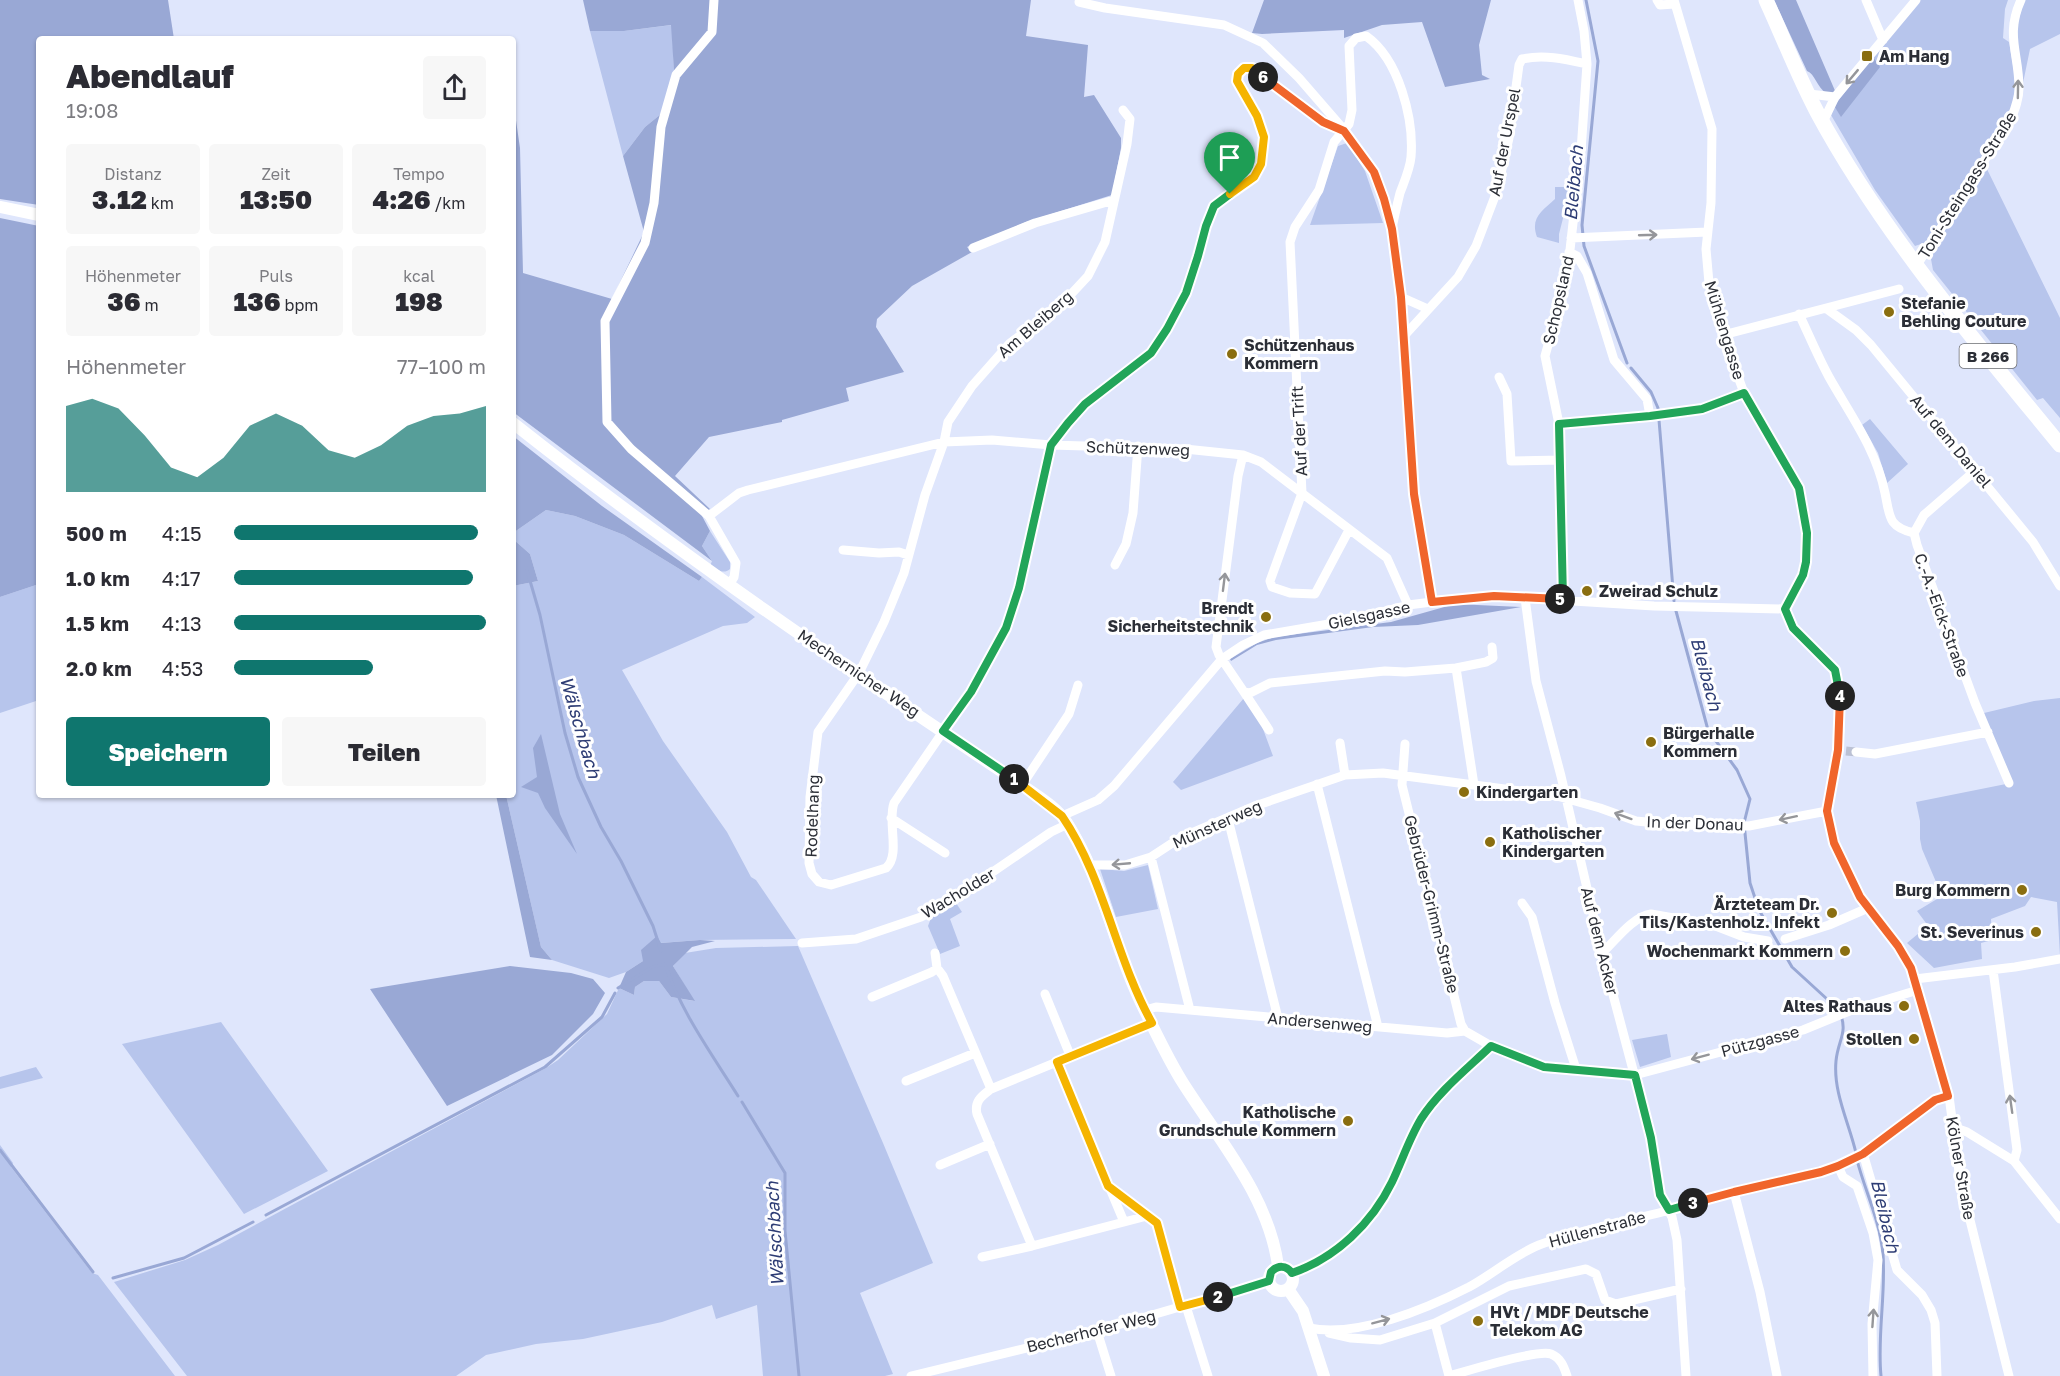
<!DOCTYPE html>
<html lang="de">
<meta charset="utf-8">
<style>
body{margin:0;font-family:"Golos Text",sans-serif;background:#f7f7f7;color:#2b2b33;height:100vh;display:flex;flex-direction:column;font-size:22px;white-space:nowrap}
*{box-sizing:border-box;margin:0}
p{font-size:20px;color:#7c7c81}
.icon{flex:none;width:33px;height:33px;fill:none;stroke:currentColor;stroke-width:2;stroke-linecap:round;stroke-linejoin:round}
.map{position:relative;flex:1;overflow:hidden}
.side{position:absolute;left:36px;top:36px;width:480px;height:762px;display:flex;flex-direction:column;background:#fff;border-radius:6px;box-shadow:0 2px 4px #0004}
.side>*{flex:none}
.pin{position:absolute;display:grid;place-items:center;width:51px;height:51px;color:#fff;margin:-62px -26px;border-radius:50% 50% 50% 0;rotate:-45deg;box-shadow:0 0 6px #0007}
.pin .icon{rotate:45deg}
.km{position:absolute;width:30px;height:30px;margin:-15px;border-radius:50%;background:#222;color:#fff;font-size:16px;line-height:30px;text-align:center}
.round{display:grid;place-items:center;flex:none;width:63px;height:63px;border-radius:6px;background:#f7f7f7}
.headline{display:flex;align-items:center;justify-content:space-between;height:102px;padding:0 30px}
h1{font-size:33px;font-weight:800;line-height:45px}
.stats{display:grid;grid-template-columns:repeat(3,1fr);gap:9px;height:102px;padding:6px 30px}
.stats div{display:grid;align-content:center;border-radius:6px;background:#f7f7f7;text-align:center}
.stats b{font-size:26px;font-weight:800}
.stats small{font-size:16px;font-weight:400}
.stats p{font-size:16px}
.chart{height:168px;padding:12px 30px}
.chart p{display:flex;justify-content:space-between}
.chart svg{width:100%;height:108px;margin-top:6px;fill:#0f766e;opacity:.7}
.primary-button{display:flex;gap:12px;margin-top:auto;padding:12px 30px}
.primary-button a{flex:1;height:69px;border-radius:6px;background:#0f766e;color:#fff;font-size:24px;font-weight:800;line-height:69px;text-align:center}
.primary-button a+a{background:#f7f7f7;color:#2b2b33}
ul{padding:0 30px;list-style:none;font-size:20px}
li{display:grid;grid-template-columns:96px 72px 1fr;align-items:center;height:45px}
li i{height:15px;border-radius:8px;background:#0f766e}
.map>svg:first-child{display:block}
.green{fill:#b7c5ec}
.forest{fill:#99a8d5}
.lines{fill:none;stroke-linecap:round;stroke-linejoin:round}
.stream{stroke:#99a8d5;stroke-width:3}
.minor-tunnel{stroke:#bbc1d4;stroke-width:9;stroke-dasharray:9 4.5;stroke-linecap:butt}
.minor{stroke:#fff;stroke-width:9}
.tertiary{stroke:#fff;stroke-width:12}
.primary{stroke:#fff;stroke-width:15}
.oneway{stroke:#95969a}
.split-1-casing{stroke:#fff;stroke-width:12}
.split-2-casing{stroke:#fff;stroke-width:12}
.split-3-casing{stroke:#fff;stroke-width:12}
.split-4-casing{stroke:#fff;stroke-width:12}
.split-5-casing{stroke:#fff;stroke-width:12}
.split-6-casing{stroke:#fff;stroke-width:12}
.split-7-casing{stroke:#fff;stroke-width:12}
.split-1{stroke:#22a559;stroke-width:8}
.split-2{stroke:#f5b400;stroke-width:8}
.split-3{stroke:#22a559;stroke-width:8}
.split-4{stroke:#f0652b;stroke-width:8}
.split-5{stroke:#22a559;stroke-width:8}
.split-6{stroke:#f0652b;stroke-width:8}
.split-7{stroke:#f5b400;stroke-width:8}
.poi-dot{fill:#8a6e10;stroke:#fff;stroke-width:2}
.labels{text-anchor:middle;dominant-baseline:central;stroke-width:6;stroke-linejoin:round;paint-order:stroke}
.shield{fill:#fff;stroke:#6b6d72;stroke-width:1.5}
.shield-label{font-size:15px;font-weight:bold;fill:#2b2e36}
.poi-label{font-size:16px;font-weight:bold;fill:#2b2e36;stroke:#fff;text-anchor:start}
.street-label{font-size:16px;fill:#2b2e36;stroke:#fff}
.water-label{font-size:18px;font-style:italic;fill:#2e3d75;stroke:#fff}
</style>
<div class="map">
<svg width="2060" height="1376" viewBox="0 0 2060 1376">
<rect width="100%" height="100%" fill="#dfe6fc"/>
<path class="green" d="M1920 0H2008L2005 9 2003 38 2009 42 2017 88 2009 117 1927 242 1915 246 1875 190 1831 115 1834 106 1841 116 1873 57Z
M2025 0H2060V34L2030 49 2022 88C2018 57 2012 29 2025 0Z
M672 25 674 71 661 114 645 127 623 156 590 31H624Z
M1347 143 1365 171 1383 223 1310 225 1338 146Z
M1985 165 2060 318V418L2043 398 2037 400 1933 270 1931 259 1933 246Z
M1555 187H1571L1559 234V243L1537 237C1530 218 1542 211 1555 199Z
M1870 419 1908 464 1887 483 1878 453 1862 425Z
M546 510 575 516 624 535 699 581 702 577 755 617 747 623 723 626 622 670 663 741 727 832 751 877 756 880 796 939 700 940 660 943 657 937 643 961 626 972 609 978 552 960 541 947 506 795H513V586L538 581 530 554 513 539V533Z
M710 531 730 562V569C723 575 717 569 710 566L712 561 702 546Z
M39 584V700L0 713V597Z
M1244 698 1260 721 1273 756 1181 790 1173 782Z
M2060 698V956L2057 902 2031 897 2025 906 1991 919 1992 940 1981 943 1982 959 1934 968 1907 943 1919 933 1926 923 1917 911 1942 896 1922 849 1920 839V821L1916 802 2006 784 1984 713 2034 701Z
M1148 865 1158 909 1116 917 1100 869 1124 871Z
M956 903 962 912 950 919 960 946 940 954 928 926 931 918Z
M798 946 883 1143 933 1263 860 1293 893 1374 885 1376H763L757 1305 716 1319 712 1305 662 1322 583 1339 536 1344 486 1355 456 1376H187L114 1282 185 1260 218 1245 546 1068 558 1060 607 1014 619 988 634 995 635 987 644 981H659L671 997 694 1001 673 966 685 953 716 948Z
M221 1022 328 1171 244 1214 122 1044Z
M1667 1034 1671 1057 1640 1067 1632 1040Z
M36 1067 43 1078 0 1089V1077Z
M0 1145 13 1163 11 1167 92 1273 98 1275 175 1376H0Z"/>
<path class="forest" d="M0 0H168L174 39H39V205L0 199Z
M583 0H1031L1026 36 1088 45 1084 97 1094 95 1121 138V148L1112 195 1026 222 967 247 972 252 912 286 877 319 876 327 904 372 846 388 849 401 782 420V422L709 437 675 476 710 509 701 514 710 531 702 546 712 561 513 412V100L520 148 523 273 612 299 644 232 623 156 645 127 661 114 674 71 671 25 624 31H590Z
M1264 0H1491L1479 45 1482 75 1490 79 1445 87 1422 22 1382 25 1344 38V30L1262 34 1252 33Z
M1774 0H1796L1836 93H1826C1817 87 1815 74 1807 71Z
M1873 57 1880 67 1841 117 1834 106Z
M0 218 39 226V584L0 597Z
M513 436 602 506 702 577 699 581 624 535 575 516 546 510 513 533Z
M513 539 530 554 538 581 513 586Z
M1455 604 1521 607 1418 625 1373 627 1276 640 1257 645 1231 661 1230 659 1257 643 1274 637 1391 622Z
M541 734 560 814 577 854 545 808 538 793 521 787 537 777 533 748Z
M496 795H506L541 947 552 960 530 957Z
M657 936 661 943 700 940 715 941 692 947 673 966 695 1001 671 997 659 981H644L635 987 634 995 619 988 626 972 643 961 641 950Z
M510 966 571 973 593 979 605 993 593 1014 552 1055 447 1106 370 989Z"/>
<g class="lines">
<path class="stream" d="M1586 0 1598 61 1582 225 1584 246 1627 363
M1631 368 1651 392 1658 408 1674 601
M526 567 540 615 565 733 578 777 601 827 621 861 653 926 661 951
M1676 611 1708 730 1737 770 1750 799 1744 823 1750 883 1759 910 1792 967 1839 1010C1849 1033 1838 1039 1836 1061 1833 1092 1849 1123 1856 1153
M618 988 652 967 665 964C681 1012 711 1053 738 1096
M742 1102 785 1173V1231L799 1376
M0 1150 93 1272
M1857 1160C1865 1191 1880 1221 1883 1254 1886 1295 1877 1335 1881 1376
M266 1215 545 1067 602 1017 615 993
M113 1278 184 1258 253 1222"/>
<path class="minor-tunnel" d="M1846 751 1856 752"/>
<path class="minor" d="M714 0 712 32 676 75 661 127 654 203 645 243 605 321 607 422 631 449 709 516 736 563 734 577 729 585
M1657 0 1660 5 1674 4
M1674 0 1712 129 1711 203 1706 249 1709 283 1723 335 1744 393 1799 488 1807 533 1806 562 1803 575 1785 609
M1866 0 1883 40
M1079 2 1105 8 1224 25 1263 43 1299 78 1345 131 1374 172 1384 199 1392 229 1401 297 1414 494 1432 602
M1809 94 1835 97
M1123 110 1130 119 1127 144 1105 242 1088 276 1060 306 1010 343 972 386 948 422 944 442 925 495 904 573 884 622 859 673 818 732 810 797 809 863 812 874 819 882 831 885 886 868C901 855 887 822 894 803L971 691 1002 637 1019 589 1051 445 1085 404 1151 353 1167 329 1186 293 1198 256 1206 226 1214 206 1254 177 1261 164 1264 137 1257 116 1237 81 1238 74 1243 68H1252L1323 122 1345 131
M1823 122 1835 97 1916 0
M1571 238 1707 232
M973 248 1035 223 1114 200
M1569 252 1577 256 1587 273 1614 360 1647 399 1650 416
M1917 265 2011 119C2015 109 2019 99 2019 88 2019 53 2005 35 2021 0
M1401 297 1428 309
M1827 309 1856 330 1871 345 2033 542 2060 586
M1799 314C1809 335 1818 357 1829 377 1851 416 1876 449 1885 493 1890 517 1888 527 1914 533
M1723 335 1899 289
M1404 336 1458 277 1476 246 1497 191 1509 138 1519 65 1522 59C1544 54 1565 59 1587 64
M1499 377 1507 394 1511 461 1561 460
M1559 424 1650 416 1702 409 1744 393
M1243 455 1238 476 1216 647 1219 655 1244 692 1250 693 1270 683 1385 671 1405 672 1456 668 1474 785
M709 516 739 493 748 490 944 442 992 440 1051 445 1185 449 1243 455 1261 462 1387 558 1408 605
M1349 530 1315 594 1290 593 1272 587 1270 581 1302 493 1290 242 1295 227 1319 190 1334 142 1349 124 1352 110 1349 46 1356 38 1366 36C1399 59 1414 119 1411 157 1410 169 1404 182 1400 193 1397 205 1394 217 1392 229
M1914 533 1917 545 1975 703 2009 783
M1914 533 1924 515 1976 470
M843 550 879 553 899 552 908 555
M1115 565 1126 544 1133 513 1138 446
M1525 598 1536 681 1561 776 1602 953 1651 1138 1660 1195 1672 1217 1677 1240 1686 1376
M1563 599 1559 424 1545 356 1567 277 1581 151 1587 64 1584 31 1578 0
M1785 609 1793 628 1835 670 1840 696V731L1827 811 1834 843 1853 886 1906 957 1915 979 1949 1096 1960 1180 2009 1376
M1456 668 1486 662 1493 658 1492 647
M1244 692 1269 730
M1340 743 1345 775
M1405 744 1402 785 1461 1024 1465 1031
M1856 752 1875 754 1988 732
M1317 784 1378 1027
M1022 785 1069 714 1078 685
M1062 816 1098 800 1114 786 1222 659 1243 645 1264 635 1352 620 1408 605 1448 600 1494 596 1654 606 1785 609
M891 818 945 853
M1228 819 1278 1018
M1151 857 1190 1010
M1090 865H1125L1151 857 1180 838 1255 806 1345 775 1383 773 1557 796 1600 808 1636 821 1678 825 1749 826 1827 811
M1522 903 1532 917 1555 1003 1576 1069
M1785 939 1829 925 1868 908
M802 943 856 939 921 917 943 906 1051 832 1068 824
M935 953 937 968
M1602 953C1616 940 1632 917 1651 914L1713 925 1744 937 1768 941
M1993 970 2017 1150 2014 1161
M1915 979 2015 967 2060 959
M1045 994 1070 1055
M872 997 932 972 937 968 943 976 991 1089 1152 1023
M1145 1010 1156 1007 1447 1033 1465 1031 1491 1046 1544 1067 1635 1075 1803 1030 1852 1010 1918 990
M1057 1062 1124 1222 1147 1216 1157 1223 1180 1307
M906 1081 975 1053
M991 1089C982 1096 974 1101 977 1114L1032 1246 1124 1222
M1953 1127 1967 1132 2014 1161 2060 1219
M1863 1153 1897 1270 1922 1295 1931 1310 1935 1323 1937 1376
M940 1165 990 1144
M1838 1166 1843 1177 1857 1186 1873 1233 1878 1260 1872 1324 1873 1376
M1111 1188 1147 1216
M1734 1192 1760 1292 1777 1376
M982 1257 1032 1246
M1292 1273C1336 1258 1372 1223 1392 1182 1402 1161 1409 1139 1421 1119 1439 1091 1467 1069 1491 1046
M1186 1306 1208 1376
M1435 1323 1449 1376C1467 1371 1538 1349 1551 1354 1561 1358 1564 1367 1567 1376
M1309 1328C1357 1338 1426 1309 1469 1287 1493 1274 1514 1255 1539 1245 1580 1230 1624 1222 1666 1211 1690 1205 1713 1197 1736 1191 1770 1183 1806 1179 1838 1166 1873 1151 1904 1122 1935 1099L1949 1096
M1097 1331 1111 1376
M1329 1333 1351 1338 1380 1340 1435 1323 1509 1286 1586 1269 1596 1274 1605 1300 1616 1304 1681 1289
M911 1376 1097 1331 1269 1281"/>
<path class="tertiary" d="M0 207 39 215
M513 423C676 552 849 670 1022 785 1037 796 1057 807 1067 823 1104 881 1114 950 1145 1011 1157 1035 1169 1061 1183 1083 1219 1140 1269 1197 1278 1266
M1269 1279a12 12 0 1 1 24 0a12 12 0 1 1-24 0Z
M1288 1289 1303 1311 1324 1376"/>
<path class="primary" d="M1766 0C1783 37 1798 76 1817 112 1881 231 1974 340 2060 445"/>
</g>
<defs><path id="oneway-shaft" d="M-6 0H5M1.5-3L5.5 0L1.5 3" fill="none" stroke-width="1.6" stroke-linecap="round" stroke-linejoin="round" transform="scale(1.5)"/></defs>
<g class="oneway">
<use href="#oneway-shaft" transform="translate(1852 77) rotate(130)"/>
<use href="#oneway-shaft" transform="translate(2018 89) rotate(-89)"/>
<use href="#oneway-shaft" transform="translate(1648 235) rotate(-2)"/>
<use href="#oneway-shaft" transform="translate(1224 582) rotate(-83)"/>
<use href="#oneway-shaft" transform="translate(1623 816) rotate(-160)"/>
<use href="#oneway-shaft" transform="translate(1788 818) rotate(168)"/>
<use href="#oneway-shaft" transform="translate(1121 864) rotate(175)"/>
<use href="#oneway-shaft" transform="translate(1700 1057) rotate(165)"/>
<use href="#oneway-shaft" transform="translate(2011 1104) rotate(-98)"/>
<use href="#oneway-shaft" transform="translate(1873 1318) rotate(-86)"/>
<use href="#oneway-shaft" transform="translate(1381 1321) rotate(-15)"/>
</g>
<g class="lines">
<defs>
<path id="split-1" d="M1014 779 943 731 971 692 1006 628 1019 588 1051 445 1068 423 1085 404 1151 353 1167 329 1186 293 1198 256 1206 226 1214 206 1230 194"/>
<path id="split-2" d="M1014 779 1062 816C1105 879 1115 957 1152 1023L1057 1062 1108 1186 1157 1223 1180 1307 1218 1297"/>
<path id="split-3" d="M1218 1297 1269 1281 1271 1272C1278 1265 1286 1265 1292 1273 1336 1258 1372 1223 1392 1182 1402 1161 1409 1139 1421 1119 1439 1091 1467 1069 1491 1046L1544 1067 1635 1075 1651 1138 1660 1195 1669 1210 1693 1203"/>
<path id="split-4" d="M1693 1203 1734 1192 1821 1172 1838 1166 1863 1154 1935 1100 1948 1096 1911 968 1898 946 1860 897 1834 843 1827 811 1838 750 1840 696"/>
<path id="split-5" d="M1560 599H1563L1559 424 1650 416 1702 409 1744 393 1799 488 1807 533 1806 562 1803 575 1785 609 1793 628 1835 670 1840 696"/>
<path id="split-6" d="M1263 77 1323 122 1344 131 1374 172 1384 199 1392 229 1401 297 1414 494 1432 602 1494 596 1560 599"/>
<path id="split-7" d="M1230 194 1254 177 1261 164 1264 137 1257 116 1237 81 1238 74 1244 68H1252L1263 77"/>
</defs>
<use href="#split-1" class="split-1-casing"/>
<use href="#split-2" class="split-2-casing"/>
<use href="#split-3" class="split-3-casing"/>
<use href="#split-4" class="split-4-casing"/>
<use href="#split-5" class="split-5-casing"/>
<use href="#split-6" class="split-6-casing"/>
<use href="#split-7" class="split-7-casing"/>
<use href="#split-1" class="split-1"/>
<use href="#split-2" class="split-2"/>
<use href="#split-3" class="split-3"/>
<use href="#split-4" class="split-4"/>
<use href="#split-5" class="split-5"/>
<use href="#split-6" class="split-6"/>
<use href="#split-7" class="split-7"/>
</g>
<g class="poi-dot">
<rect x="1861" y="50" width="12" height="12" rx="3"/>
<circle cx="1889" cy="312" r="6"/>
<circle cx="1232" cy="354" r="6"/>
<circle cx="1587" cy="591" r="6"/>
<circle cx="1266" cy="617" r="6"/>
<circle cx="1651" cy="742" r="6"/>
<circle cx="1464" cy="792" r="6"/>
<circle cx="1490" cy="842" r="6"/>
<circle cx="2022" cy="890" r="6"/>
<circle cx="1832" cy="913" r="6"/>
<circle cx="2036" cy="932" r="6"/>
<circle cx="1845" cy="951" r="6"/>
<circle cx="1904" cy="1006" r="6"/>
<circle cx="1914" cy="1039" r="6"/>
<circle cx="1348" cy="1121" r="6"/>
<circle cx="1478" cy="1321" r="6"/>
</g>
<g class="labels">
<rect class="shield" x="1959.5" y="344" width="57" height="24" rx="4.5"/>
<g class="shield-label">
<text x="1988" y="356">B 266</text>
</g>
<g class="poi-label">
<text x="1879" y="56">Am Hang</text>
<text x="1901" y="303">Stefanie<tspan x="1901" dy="18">Behling Couture</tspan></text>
<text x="1244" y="345">Schützenhaus<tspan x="1244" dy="18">Kommern</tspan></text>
<text x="1599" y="591">Zweirad Schulz</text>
<text x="1254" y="608" text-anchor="end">Brendt<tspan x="1254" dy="18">Sicherheitstechnik</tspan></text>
<text x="1663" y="733">Bürgerhalle<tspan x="1663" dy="18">Kommern</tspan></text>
<text x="1476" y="792">Kindergarten</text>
<text x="1502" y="833">Katholischer<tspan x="1502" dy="18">Kindergarten</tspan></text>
<text x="2010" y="890" text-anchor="end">Burg Kommern</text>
<text x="1820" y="904" text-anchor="end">Ärzteteam Dr.<tspan x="1820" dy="18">Tils/Kastenholz. Infekt</tspan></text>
<text x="2024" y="932" text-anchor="end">St. Severinus</text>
<text x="1833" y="951" text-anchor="end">Wochenmarkt Kommern</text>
<text x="1892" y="1006" text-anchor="end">Altes Rathaus</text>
<text x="1902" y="1039" text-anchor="end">Stollen</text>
<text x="1336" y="1112" text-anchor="end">Katholische<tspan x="1336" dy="18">Grundschule Kommern</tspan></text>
<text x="1490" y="1312">HVt / MDF Deutsche<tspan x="1490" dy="18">Telekom AG</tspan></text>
</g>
<g class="street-label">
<text transform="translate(1504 142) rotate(-79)">Auf der Urspel</text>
<text transform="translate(1967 185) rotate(-58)">Toni-Steingass-Straße</text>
<text transform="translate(1558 300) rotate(-77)">Schopsland</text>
<text transform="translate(1035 324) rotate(-41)">Am Bleiberg</text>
<text transform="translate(1725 330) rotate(73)">Mühlengasse</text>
<text transform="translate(1299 431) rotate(-93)">Auf der Trift</text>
<text transform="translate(1951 441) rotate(50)">Auf dem Daniel</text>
<text transform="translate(1138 448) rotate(2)">Schützenweg</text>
<text transform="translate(1369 615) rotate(-12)">Gielsgasse</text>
<text transform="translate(1942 615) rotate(70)">C.-A.-Eick-Straße</text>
<text transform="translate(859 673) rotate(34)">Mechernicher Weg</text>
<text transform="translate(812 816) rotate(-88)">Rodelhang</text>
<text transform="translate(1695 823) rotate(2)">In der Donau</text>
<text transform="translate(1217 824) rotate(-24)">Münsterweg</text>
<text transform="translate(958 893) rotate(-31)">Wacholder</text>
<text transform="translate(1432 904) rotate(76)">Gebrüder-Grimm-Straße</text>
<text transform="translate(1600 941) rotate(76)">Auf dem Acker</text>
<text transform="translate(1320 1022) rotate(5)">Andersenweg</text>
<text transform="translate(1760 1041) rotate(-15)">Pützgasse</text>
<text transform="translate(1961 1168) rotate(80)">Kölner Straße</text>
<text transform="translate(1597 1229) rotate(-15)">Hüllenstraße</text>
<text transform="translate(1091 1331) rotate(-14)">Becherhofer Weg</text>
</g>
<g class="water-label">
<text transform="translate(1573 183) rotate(-85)">Bleibach</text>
<text transform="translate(1707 674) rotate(75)">Bleibach</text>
<text transform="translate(581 727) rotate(74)">Wälschbach</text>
<text transform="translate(1886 1216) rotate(77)">Bleibach</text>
<text transform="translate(774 1234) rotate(-93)">Wälschbach</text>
</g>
</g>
</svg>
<div class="pin" style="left:1230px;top:194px;background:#1e9e55"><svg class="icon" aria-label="arrive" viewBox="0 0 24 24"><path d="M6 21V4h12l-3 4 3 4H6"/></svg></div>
<b class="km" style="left:1014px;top:779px">1</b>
<b class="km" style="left:1218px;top:1297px">2</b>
<b class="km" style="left:1693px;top:1203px">3</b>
<b class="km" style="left:1840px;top:696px">4</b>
<b class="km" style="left:1560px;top:599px">5</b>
<b class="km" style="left:1263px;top:77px">6</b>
<section class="side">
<div class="headline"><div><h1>Abendlauf</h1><p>19:08</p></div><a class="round"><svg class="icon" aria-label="share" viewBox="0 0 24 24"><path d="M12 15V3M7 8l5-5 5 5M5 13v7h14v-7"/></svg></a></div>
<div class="stats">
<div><p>Distanz</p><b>3.12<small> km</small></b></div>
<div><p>Zeit</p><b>13:50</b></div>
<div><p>Tempo</p><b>4:26<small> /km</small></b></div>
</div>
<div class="stats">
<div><p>Höhenmeter</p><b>36<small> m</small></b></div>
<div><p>Puls</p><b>136<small> bpm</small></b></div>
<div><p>kcal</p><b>198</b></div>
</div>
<div class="chart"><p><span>Höhenmeter</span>77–100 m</p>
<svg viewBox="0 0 160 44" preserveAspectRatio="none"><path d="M0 44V9L10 6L20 10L30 21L40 34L50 38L60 30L70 17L80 12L90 17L100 27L110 30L120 25L130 17L140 13L150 12L160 9V44z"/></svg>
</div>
<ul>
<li><b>500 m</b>4:15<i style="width:97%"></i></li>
<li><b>1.0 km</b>4:17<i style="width:95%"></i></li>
<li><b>1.5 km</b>4:13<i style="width:100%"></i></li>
<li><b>2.0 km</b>4:53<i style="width:55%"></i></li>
</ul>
<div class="primary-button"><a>Speichern</a><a>Teilen</a></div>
</section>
</div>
